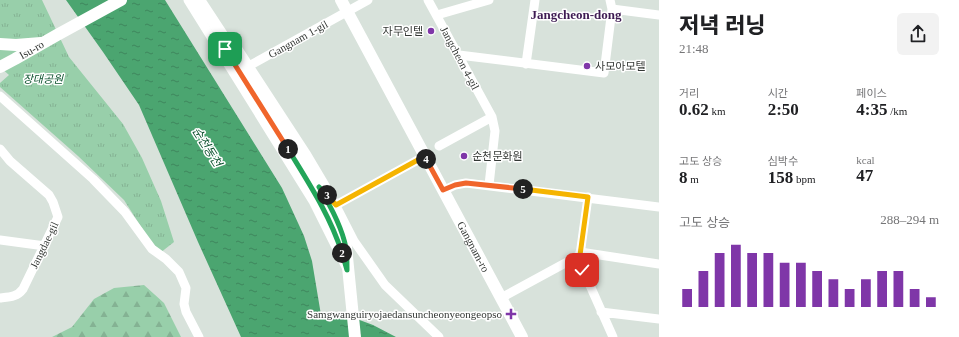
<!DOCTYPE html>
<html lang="ko">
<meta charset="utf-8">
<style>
body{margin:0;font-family:"Times New Roman","Noto Sans KR",serif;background:#f2f2f2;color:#202124;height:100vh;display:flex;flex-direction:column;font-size:15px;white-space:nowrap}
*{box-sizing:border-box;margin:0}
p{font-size:13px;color:#757577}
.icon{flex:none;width:22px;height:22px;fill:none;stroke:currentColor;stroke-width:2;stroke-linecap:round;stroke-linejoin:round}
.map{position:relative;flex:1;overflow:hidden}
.details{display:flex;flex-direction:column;background:#fff;width:300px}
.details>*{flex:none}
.pin{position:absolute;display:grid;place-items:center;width:34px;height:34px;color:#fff;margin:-17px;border-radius:8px;box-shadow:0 2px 6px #0006}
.km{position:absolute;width:20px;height:20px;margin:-10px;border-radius:50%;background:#222;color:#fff;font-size:11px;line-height:20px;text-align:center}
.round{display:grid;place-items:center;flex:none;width:42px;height:42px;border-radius:6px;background:#f2f2f2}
.head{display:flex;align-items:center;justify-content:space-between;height:68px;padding:0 20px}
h1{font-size:22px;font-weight:800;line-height:30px}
.stats{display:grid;grid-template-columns:repeat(3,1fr);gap:6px;height:68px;padding:4px 20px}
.stats div{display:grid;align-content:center}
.stats b{font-size:17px;font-weight:800}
.stats small{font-size:11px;font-weight:400}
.stats p{font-size:11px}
.chart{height:112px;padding:8px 20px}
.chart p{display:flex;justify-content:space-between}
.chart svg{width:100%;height:72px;margin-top:4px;stroke:#7f36a8;stroke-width:6}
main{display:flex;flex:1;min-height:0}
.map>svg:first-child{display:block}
.grass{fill:url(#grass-tufts)}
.forest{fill:url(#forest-firs)}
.water{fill:url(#water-ripples)}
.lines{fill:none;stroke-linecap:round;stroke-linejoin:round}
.minor{stroke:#fff;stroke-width:9}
.major{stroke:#fff;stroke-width:12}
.split-1-casing{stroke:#fff;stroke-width:8}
.split-2-casing{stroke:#fff;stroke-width:8}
.split-3-casing{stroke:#fff;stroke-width:8}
.split-4-casing{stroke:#fff;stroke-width:8}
.split-5-casing{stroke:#fff;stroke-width:8}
.split-6-casing{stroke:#fff;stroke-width:8}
.split-1{stroke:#f0652b;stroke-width:5}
.split-2{stroke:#22a559;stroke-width:5}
.split-3{stroke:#22a559;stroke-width:5}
.split-4{stroke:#f5b400;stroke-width:5}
.split-5{stroke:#f0652b;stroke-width:5}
.split-6{stroke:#f5b400;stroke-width:5}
.poi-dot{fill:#7f36a8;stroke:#fff;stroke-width:1.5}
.labels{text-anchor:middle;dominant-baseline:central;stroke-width:3;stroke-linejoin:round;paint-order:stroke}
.poi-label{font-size:11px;fill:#343835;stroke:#fff;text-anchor:end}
.street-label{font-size:11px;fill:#343835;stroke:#fff}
.park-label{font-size:11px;font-style:italic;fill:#0c522e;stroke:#fff}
.water-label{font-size:12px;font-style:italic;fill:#0c522e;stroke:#fff}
.quarter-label{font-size:13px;font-weight:bold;fill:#3e1b52;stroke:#fff}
</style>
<main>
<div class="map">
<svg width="659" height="337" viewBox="0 0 659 337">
<defs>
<pattern id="grass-tufts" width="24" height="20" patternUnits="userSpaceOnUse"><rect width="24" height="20" fill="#98cfaa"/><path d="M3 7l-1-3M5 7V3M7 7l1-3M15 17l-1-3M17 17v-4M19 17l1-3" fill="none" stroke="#84b293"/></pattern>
<pattern id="forest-firs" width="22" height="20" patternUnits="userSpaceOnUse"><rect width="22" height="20" fill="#98cfaa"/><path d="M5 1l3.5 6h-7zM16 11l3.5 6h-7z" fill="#84b293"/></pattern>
<pattern id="water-ripples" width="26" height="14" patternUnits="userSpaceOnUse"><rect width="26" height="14" fill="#4ba570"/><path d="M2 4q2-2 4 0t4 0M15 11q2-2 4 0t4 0" fill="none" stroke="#3f875d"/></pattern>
</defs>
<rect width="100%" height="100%" fill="#d8e2db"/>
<path class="grass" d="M0 0H42L69 57 123 124 142 158 161 201 174 242 160 253 145 233 124 200 78 156 0 87V83L9 75 0 67Z"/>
<path class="forest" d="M144 285 164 303 181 337H52L72 327 94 299 114 288Z"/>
<path class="water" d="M66 0H165L282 188 304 236 312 261 321 315 338 312 373 325 396 337H241L198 242 139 105 103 52Z"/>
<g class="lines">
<path class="minor" d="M188 0 313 201 346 267
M428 0 492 117 495 131 489 185
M612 9 659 15
M437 15 489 0
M236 46 307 155 326 187
M459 55 604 73 612 9 610 0
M526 64 535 0
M249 66 368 0
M0 96 93 179 125 212 152 249 166 259 179 272 186 288 184 304 186 312 199 337
M439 146 492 117
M0 149 10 161 49 195 53 202 58 217 23 289C17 297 10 297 0 298
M443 191 455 185 466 183 659 207
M588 197 580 255V263L613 337
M332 198 354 241 385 285 439 337
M336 205 425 156
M0 240 45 246
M580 252 659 264
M501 298 580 255
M601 312 659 319"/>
<g class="major">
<path d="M199 0 224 38 328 201 340 230 346 247 355 337"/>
<path id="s1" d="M341 0 522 337"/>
<path d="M0 44 16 45 41 43"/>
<path id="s2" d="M0 67 15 59 57 35 121 0"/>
</g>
</g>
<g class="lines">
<defs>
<path id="split-1" d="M225 49 288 149"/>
<path id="split-2" d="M288 149C308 182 330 215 342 253"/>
<path id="split-3" d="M327 195 319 187C330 205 342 227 346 248 347 255 347 262 347 270L342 253"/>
<path id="split-4" d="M327 195 336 205 425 156 426 159"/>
<path id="split-5" d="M426 159 443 190 455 185 466 183 523 189"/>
<path id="split-6" d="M523 189 588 197 580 255V264L582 270"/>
</defs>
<use href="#split-1" class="split-1-casing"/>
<use href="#split-2" class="split-2-casing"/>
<use href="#split-3" class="split-3-casing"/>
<use href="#split-4" class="split-4-casing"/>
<use href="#split-5" class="split-5-casing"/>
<use href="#split-6" class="split-6-casing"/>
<use href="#split-1" class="split-1"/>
<use href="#split-2" class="split-2"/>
<use href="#split-3" class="split-3"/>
<use href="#split-4" class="split-4"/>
<use href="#split-5" class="split-5"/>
<use href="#split-6" class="split-6"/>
</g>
<g class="poi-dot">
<circle cx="431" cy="31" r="4"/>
<circle cx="587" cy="66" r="4"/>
<circle cx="464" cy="156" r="4"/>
<path d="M509 308h4v4h4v4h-4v4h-4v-4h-4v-4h4z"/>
</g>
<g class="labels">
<g class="poi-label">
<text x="423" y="31">자무인텔</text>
<text x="595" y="66" text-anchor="start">사모아모텔</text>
<text x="472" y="156" text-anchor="start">순천문화원</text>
<text x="502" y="314">Samgwanguiryojaedansuncheonyeongeopso</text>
</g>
<g class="street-label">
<text transform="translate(298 39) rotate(-29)">Gangnam 1-gil</text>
<text stroke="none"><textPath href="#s2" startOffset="36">Isu-ro</textPath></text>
<text transform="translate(460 58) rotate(62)">Jangcheon 4-gil</text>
<text transform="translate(44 245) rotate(-64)">Jangdae-gil</text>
<text stroke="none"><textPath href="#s1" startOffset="280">Gangnam-ro</textPath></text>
</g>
<g class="park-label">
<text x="43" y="79">장대공원</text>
</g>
<g class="water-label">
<text transform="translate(207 147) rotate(58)">순천동천</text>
</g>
<g class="quarter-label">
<text x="576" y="14">Jangcheon-dong</text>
</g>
</g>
</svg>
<div class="pin" style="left:225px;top:49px;background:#1e9e55"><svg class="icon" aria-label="arrive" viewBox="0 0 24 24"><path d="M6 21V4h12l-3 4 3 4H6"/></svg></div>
<div class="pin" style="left:582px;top:270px;background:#d93025"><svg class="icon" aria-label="check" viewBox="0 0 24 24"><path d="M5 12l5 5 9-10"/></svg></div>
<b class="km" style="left:288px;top:149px">1</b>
<b class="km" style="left:342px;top:253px">2</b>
<b class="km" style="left:327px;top:195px">3</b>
<b class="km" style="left:426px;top:159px">4</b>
<b class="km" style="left:523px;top:189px">5</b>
</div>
<section class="details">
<div class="head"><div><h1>저녁 러닝</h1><p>21:48</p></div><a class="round"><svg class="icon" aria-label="share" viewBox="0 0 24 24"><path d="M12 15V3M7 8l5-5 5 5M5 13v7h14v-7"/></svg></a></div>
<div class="stats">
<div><p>거리</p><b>0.62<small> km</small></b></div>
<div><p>시간</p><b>2:50</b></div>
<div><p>페이스</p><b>4:35<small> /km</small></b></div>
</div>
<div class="stats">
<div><p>고도 상승</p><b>8<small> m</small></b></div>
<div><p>심박수</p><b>158<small> bpm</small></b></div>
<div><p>kcal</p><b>47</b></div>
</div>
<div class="chart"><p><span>고도 상승</span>288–294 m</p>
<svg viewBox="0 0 160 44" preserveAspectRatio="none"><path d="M5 44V33M15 44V22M25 44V11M35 44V6M45 44V11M55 44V11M65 44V17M75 44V17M85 44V22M95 44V27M105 44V33M115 44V27M125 44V22M135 44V22M145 44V33M155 44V38"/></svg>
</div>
</section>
</main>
